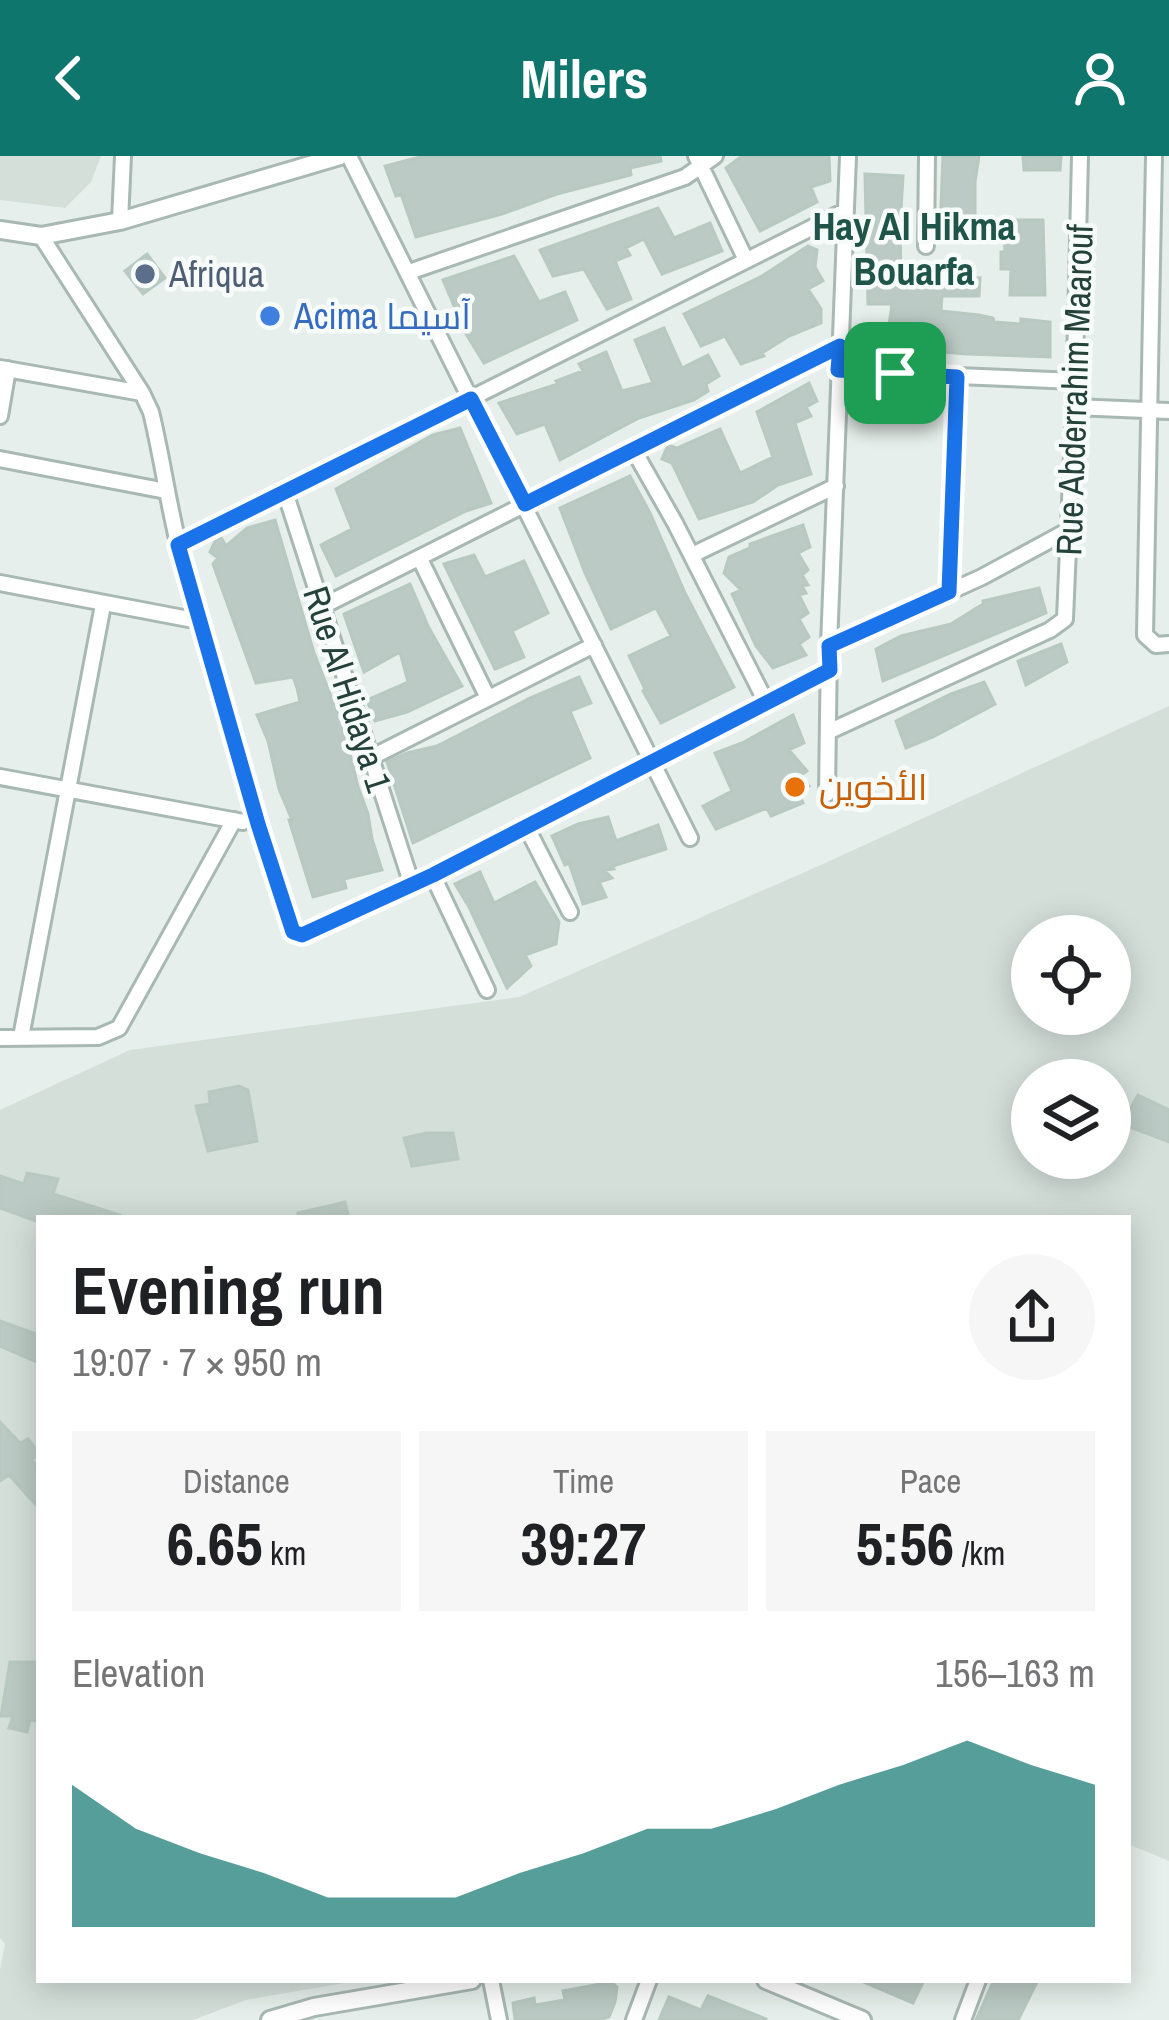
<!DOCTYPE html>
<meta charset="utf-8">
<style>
body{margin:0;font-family:"Archivo Narrow",Cairo,sans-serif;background:#f6f6f6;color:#202124;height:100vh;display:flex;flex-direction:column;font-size:45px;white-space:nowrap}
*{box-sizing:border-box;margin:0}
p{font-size:39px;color:#757577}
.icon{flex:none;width:66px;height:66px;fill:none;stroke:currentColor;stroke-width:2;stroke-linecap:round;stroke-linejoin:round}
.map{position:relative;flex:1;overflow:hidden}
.panel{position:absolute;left:36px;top:1059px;width:1095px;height:768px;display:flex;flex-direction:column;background:#fff;border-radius:0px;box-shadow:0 6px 30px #0003}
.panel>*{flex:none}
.tools{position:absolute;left:1011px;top:759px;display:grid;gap:24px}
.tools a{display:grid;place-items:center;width:120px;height:120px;border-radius:50%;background:#fff;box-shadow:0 6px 30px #0003;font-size:60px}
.pin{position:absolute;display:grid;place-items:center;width:102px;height:102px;color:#fff;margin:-51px;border-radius:24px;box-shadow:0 6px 18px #0006}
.round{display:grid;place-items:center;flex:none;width:126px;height:126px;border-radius:63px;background:#f6f6f6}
.head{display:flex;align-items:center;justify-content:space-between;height:204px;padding:0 36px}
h1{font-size:66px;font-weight:700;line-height:90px}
.stats{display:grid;grid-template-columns:repeat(3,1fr);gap:18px;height:204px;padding:12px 36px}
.stats div{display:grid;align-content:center;border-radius:0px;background:#f6f6f6;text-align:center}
.stats b{font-size:60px;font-weight:700}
.stats small{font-size:33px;font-weight:400}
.stats p{font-size:33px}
.chart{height:336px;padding:24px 36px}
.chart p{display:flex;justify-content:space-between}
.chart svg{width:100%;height:216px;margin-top:12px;fill:#0f766e;opacity:.7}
header{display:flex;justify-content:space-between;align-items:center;height:156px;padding:0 36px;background:#0f766e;color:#fff;font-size:54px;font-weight:700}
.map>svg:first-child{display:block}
.built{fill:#d4dfda;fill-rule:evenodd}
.building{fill:#bbcac4;stroke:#b8c9c2;stroke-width:3}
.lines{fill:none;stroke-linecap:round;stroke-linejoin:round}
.minor-casing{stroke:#a8b8b2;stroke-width:20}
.tertiary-casing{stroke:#a8b8b2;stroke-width:22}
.minor{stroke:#fff;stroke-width:14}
.tertiary{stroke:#fff;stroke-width:16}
.route-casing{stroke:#fff;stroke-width:24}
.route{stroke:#1a73e8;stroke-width:15}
.service-dot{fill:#5c6f8a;stroke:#f7fbf9;stroke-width:4.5}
.shop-dot{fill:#3f7fe0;stroke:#f7fbf9;stroke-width:4.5}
.food-dot{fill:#e8710a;stroke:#f7fbf9;stroke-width:4.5}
.labels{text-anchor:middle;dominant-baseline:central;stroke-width:9;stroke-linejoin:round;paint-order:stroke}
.service-label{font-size:36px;fill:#4e5e75;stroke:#f7fbf9;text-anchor:start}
.shop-label{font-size:36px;fill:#366cbe;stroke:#f7fbf9;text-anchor:start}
.street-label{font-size:36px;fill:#24423a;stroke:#f7fbf9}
.food-label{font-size:36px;fill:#c56008;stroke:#f7fbf9;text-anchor:start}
.neighbourhood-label{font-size:39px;font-weight:bold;fill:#1f5548;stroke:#f7fbf9}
</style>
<header><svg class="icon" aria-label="back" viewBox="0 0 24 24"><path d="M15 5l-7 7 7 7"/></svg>Milers<svg class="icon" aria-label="person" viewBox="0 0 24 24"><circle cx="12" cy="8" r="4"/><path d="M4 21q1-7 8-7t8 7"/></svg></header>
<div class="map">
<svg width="1169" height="1864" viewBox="0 0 1169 1864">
<rect width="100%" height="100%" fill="#e6efeb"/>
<path class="built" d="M0 0H101L91 26 65 52 0 44Z
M1169 550V1705L1128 1688V1062H39V1824H362L246 1844 193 1864H0V1814L5 1788 0 1782V954L130 894 519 841 814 712ZM1032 780H1110V858H1032ZM1032 924H1110V1002H1032Z"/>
<path class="building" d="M424 0H660L661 5 630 12 631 19 557 38 502 58 416 81 401 38 396 40 385 10Z
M742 0H829L830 25 811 31 817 46 760 75 726 12Z
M943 0H979L975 26V76L940 75Z
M1023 0H1061L1060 14H1024Z
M865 18 903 20 900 71 901 121 980 122 979 140H942L941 155 979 159 993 162 994 166 1021 168V163L1050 166V201L966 198 886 191 892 148H868Z
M658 52 674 82 710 67 722 95 662 118 644 83 626 92 630 99 615 105 631 143 607 153 584 113 553 120 540 94Z
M1003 64H1043L1045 139H1010L1011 113H1001V96H1005Z
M808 90 817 94 815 111 823 125 808 133 821 153V167L789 180 762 197 764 200 741 208 725 180 701 190 684 158 762 120Z
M147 98 165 122 143 138 125 115Z
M514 100 539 146 565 136 577 164 484 207 466 178 443 124Z
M664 172 682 212 708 199 719 220 706 228 708 235 694 244 639 262 560 304 545 268 517 278 499 247 558 228 556 225 583 215 579 208 606 196 622 235 653 227 635 184Z
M809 227 817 245 806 251 811 260 795 267 811 318 778 329 753 346 699 363 672 307 662 303 668 289 677 292 720 273 740 317 773 301 757 256Z
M460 272 491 347 466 355 336 420 321 389 352 373 336 333 433 279Z
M630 320 650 357 685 437 734 531 661 567 643 535 645 533 629 500 671 480 656 452 611 473 585 417 560 352Z
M275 364 314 497 345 576 358 631 368 658 372 683 382 714 344 723 346 732 313 741 289 664H292L279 633 268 585 257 559 300 546 297 532 293 521 256 527 213 408 218 402 210 396 216 383 220 380 226 390 247 372Z
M803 369 810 391 798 397 808 414 802 419 808 429 802 430 806 437 799 439 808 457 799 463 809 481 799 488 806 499 773 512 756 490 732 438 741 434 724 417 729 401 750 392V388Z
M474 399 485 421 524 405 548 457 512 475 524 501 495 513 444 408Z
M410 428 429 472 462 530 407 556 375 565 367 544 408 526 400 496 364 516 344 458Z
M1039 432 1046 457 883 525 876 493 901 480 951 468 983 448V445Z
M1061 488 1067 506 1026 529 1018 505Z
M579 521 591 547 570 555 590 602 413 687 387 606 407 597 437 590 530 542Z
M984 526 995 548 933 581 906 592 896 565 951 538Z
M793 559 804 587 789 594 807 615 801 619 809 630 798 634 803 647 771 660 767 652 716 673 703 650 732 635 715 597 742 587Z
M608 661 616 685 658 669 666 693 613 710 614 713 604 714 612 722 599 726 606 741 583 748 569 707 565 709 552 680 578 668Z
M480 716 494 747 535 726 559 766 556 788 525 799 531 810 507 832 469 751 455 728Z
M239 930 248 934 257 985 208 995 196 950 210 948 209 936Z
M1138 939 1169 954V986L1122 968Z
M426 977H453L458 1003 412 1010 404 982Z
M27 1017 58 1023 53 1038 120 1059V1062H39V1066L0 1052V1020L24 1028Z
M345 1046 349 1062H298V1057Z
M0 1165 39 1179V1207L0 1190Z
M0 1266 20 1287 28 1283 39 1297 32 1304 39 1312V1352L9 1319 0 1325Z
M10 1506H39V1565L30 1564 27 1576 9 1572 13 1560H1Z
M859 1824H924L913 1847Z
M994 1824H1038L1018 1864H976Z
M611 1826 617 1831 615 1846 609 1861 598 1864H515L513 1847 534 1842 535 1849 565 1844 563 1835Z
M708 1840 766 1863V1864H659L669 1841 701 1854Z"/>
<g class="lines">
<defs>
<path id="minor" d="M349 0 690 682
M696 0 746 104
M1154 0 1145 479 1156 489 1169 488
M120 65 123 0
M41 80 142 237 151 256C162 301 168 347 179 391 211 520 251 647 291 773L302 779 433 720 830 515
M926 90 927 0
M409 116 685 21 715 0
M0 212 142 237
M838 215 1075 225
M1074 251 1169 255
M0 260 8 213
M633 293 675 367 766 546
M0 303 166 335
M285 336 412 729
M178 389 845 55
M692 399 836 330
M420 403 488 542
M0 427 199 465
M949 436 957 221
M321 451 840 190
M829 490 982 421 1069 374
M830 575 1050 474 1065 463 1074 251 1080 0
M372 601 594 489
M0 621 243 666
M827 638 829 490 848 0
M527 672 570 756
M433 720 487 834
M21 881 103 449
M0 882 98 881 119 872 234 664
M491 1824 499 1864
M634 1864 649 1824
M963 1864 978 1824"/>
<path id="tertiary" d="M0 74 41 80 120 65 340 0
M766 1824 862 1864
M270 1864 314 1851 472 1824"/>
</defs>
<use href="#minor" class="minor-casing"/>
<use href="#tertiary" class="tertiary-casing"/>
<use href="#minor" class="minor"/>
<use href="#tertiary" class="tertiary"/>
</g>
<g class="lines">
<defs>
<path id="route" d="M840 190 838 214 957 221 949 436 829 490 830 514 433 719 302 779 293 776 258 668 178 389 471 243 525 348Z"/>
</defs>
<use href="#route" class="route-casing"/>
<use href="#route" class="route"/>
</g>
<circle class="service-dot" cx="145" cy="118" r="12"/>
<circle class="shop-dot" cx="270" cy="160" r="12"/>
<circle class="food-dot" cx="795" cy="631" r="12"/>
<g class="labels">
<g class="service-label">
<text x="169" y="118">Afriqua</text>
</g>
<g class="shop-label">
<text x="294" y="160">Acima آسيما</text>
</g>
<g class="street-label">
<text transform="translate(1074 234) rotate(-88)">Rue Abderrahim Maarouf</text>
<text transform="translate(348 533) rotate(72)">Rue Al Hidaya 1</text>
</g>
<g class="food-label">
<text x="819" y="631">الأخوين</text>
</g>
<g class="neighbourhood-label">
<text x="914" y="70">Hay Al Hikma<tspan x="914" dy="45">Bouarfa</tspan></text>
</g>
</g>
</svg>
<div class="tools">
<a><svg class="icon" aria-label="locate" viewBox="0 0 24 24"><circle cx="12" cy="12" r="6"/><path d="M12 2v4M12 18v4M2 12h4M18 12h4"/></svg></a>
<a><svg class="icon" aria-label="layers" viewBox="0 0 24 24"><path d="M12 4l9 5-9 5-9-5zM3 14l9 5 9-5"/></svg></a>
</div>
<div class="pin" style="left:895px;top:217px;background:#1e9e55"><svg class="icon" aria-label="arrive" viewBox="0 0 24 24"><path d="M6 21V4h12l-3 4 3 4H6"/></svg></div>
<section class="panel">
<div class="head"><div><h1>Evening run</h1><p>19:07 · 7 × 950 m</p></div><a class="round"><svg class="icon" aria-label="share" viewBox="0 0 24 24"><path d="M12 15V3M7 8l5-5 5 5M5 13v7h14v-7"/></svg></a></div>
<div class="stats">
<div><p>Distance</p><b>6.65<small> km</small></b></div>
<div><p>Time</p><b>39:27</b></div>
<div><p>Pace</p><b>5:56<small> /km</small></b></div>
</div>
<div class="chart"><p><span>Elevation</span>156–163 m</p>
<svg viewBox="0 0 160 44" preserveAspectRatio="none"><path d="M0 44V15L10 24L20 29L30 33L40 38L50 38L60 38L70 33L80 29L90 24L100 24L110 20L120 15L130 11L140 6L150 11L160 15V44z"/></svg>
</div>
</section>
</div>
